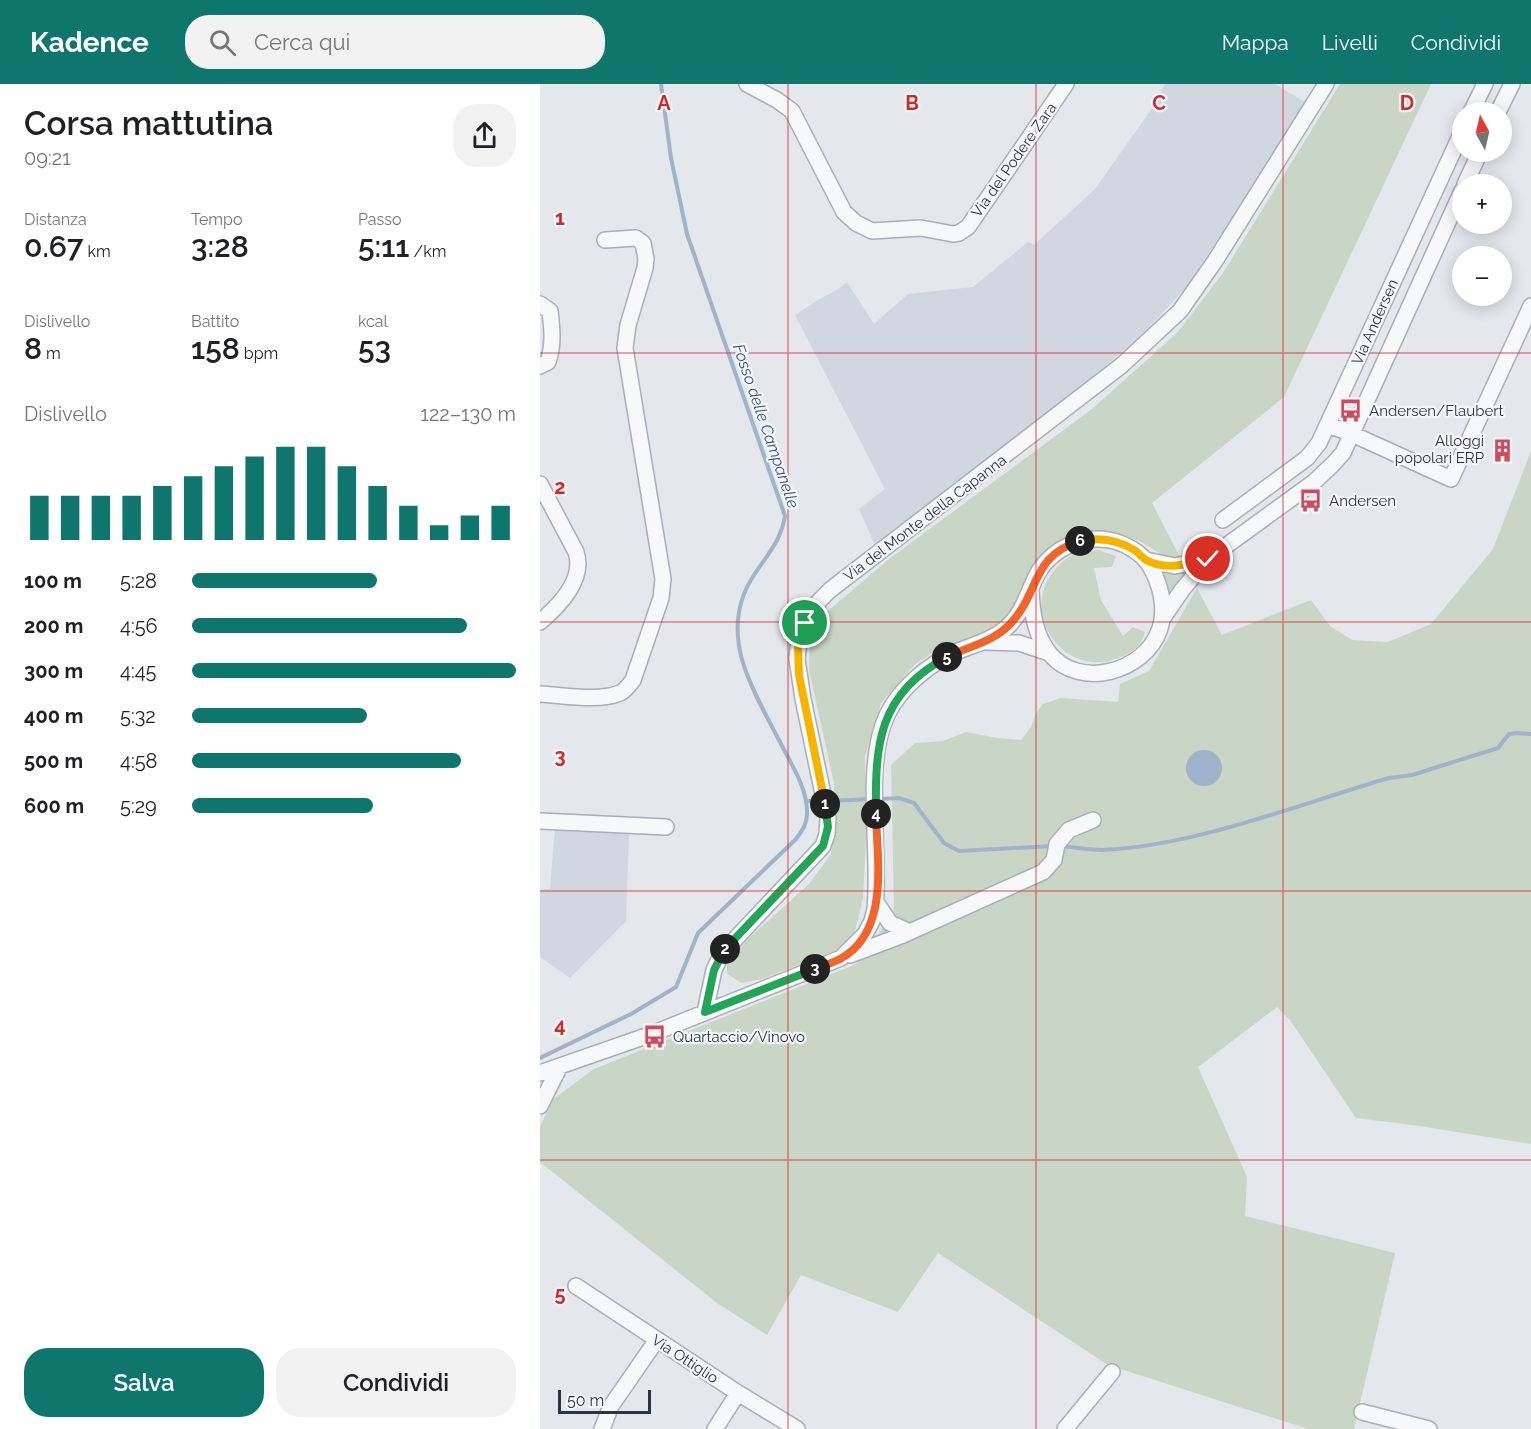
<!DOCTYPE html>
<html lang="it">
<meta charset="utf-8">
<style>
body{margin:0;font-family:Raleway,sans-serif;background:#f2f2f2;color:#202124;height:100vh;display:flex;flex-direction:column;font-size:22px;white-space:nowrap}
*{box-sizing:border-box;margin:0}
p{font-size:20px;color:#757577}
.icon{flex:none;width:33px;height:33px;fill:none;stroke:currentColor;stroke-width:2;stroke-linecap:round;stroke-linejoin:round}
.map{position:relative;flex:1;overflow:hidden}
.drawer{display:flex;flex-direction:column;background:#fff;width:540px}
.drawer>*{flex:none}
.needle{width:39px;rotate:352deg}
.controls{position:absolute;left:912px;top:18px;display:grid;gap:12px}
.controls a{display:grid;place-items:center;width:60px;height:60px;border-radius:50%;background:#fff;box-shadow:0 3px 15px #0003;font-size:30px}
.scale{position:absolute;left:18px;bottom:15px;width:93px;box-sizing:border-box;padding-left:6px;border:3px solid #2b3445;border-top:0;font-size:16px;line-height:21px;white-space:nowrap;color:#2b3445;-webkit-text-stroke:4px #f4f6f9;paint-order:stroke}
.pin{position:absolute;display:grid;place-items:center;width:51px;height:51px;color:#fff;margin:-26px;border:3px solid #fff;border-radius:50%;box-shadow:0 2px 6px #0007}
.km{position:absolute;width:30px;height:30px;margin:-15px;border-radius:50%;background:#222;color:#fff;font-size:16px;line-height:30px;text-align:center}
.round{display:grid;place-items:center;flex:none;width:63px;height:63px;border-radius:24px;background:#f2f2f2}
.summary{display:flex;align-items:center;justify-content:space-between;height:102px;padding:0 24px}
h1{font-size:33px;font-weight:600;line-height:45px}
.figures{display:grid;grid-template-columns:repeat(3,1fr);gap:9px;height:102px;padding:6px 24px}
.figures div{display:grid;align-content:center}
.figures b{font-size:30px;font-weight:600}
.figures small{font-size:16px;font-weight:400}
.figures p{font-size:16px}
.chart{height:168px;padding:12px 24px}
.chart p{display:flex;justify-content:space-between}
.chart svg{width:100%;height:108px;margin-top:6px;stroke:#0f766e;stroke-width:6}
.primary-button{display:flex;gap:12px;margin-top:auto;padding:12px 24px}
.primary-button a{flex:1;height:69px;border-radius:24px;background:#0f766e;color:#fff;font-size:24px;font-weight:600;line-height:69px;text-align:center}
.primary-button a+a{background:#f2f2f2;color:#202124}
ul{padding:0 24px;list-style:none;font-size:20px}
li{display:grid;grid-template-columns:96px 72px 1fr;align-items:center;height:45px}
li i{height:15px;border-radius:8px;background:#0f766e}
header{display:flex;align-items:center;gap:36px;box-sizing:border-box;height:84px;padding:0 30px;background:#0f766e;color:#fff}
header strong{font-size:28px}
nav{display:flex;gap:33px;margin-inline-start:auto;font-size:21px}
.search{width:420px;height:54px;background:#f2f2f2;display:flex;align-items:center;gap:15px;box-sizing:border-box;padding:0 21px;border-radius:24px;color:#757577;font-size:22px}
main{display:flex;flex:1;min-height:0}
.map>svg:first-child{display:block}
.built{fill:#d2d6de}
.green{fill:#c9d6c5}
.water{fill:#9fb4cc}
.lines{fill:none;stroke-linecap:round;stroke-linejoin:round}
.stream{stroke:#9fb4cc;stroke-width:4}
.minor-casing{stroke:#a9aeb7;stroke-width:18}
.minor{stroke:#f7f8fa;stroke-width:15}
.split-1-casing{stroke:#fff;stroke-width:12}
.split-2-casing{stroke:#fff;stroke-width:12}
.split-3-casing{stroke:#fff;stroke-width:12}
.split-4-casing{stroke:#fff;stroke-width:12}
.split-5-casing{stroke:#fff;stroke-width:12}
.split-6-casing{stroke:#fff;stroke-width:12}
.split-7-casing{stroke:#fff;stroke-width:12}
.split-1{stroke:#f5b400;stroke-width:8}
.split-2{stroke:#22a559;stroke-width:8}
.split-3{stroke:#22a559;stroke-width:8}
.split-4{stroke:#f0652b;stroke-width:8}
.split-5{stroke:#22a559;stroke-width:8}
.split-6{stroke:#f0652b;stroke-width:8}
.split-7{stroke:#f5b400;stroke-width:8}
.grid{fill:none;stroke:#d62828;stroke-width:1.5;stroke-opacity:0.55}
.labels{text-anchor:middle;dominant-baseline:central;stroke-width:4.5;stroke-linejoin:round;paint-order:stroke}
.street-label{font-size:15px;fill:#2b3445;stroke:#f4f6f9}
.poi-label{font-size:15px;fill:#2b3445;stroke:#f4f6f9;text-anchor:start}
.water-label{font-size:16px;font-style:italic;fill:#34527a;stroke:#f4f6f9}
.grid-label{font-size:20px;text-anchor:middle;font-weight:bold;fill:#d62828;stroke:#f4f6f9;stroke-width:4.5;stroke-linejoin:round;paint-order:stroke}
</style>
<header>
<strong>Kadence</strong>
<div class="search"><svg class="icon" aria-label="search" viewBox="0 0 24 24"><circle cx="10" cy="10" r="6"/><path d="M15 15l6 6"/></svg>Cerca qui</div>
<nav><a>Mappa</a><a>Livelli</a><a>Condividi</a></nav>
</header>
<main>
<section class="drawer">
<div class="summary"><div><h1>Corsa mattutina</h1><p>09:21</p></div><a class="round"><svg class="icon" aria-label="share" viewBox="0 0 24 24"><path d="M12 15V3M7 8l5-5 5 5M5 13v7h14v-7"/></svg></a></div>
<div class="figures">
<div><p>Distanza</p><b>0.67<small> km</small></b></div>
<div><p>Tempo</p><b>3:28</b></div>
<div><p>Passo</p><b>5:11<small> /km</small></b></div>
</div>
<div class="figures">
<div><p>Dislivello</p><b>8<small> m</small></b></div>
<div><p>Battito</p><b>158<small> bpm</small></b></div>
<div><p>kcal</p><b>53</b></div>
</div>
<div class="chart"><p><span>Dislivello</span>122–130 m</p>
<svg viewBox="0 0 160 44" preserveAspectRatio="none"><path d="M5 44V26M15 44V26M25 44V26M35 44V26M45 44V22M55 44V18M65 44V14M75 44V10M85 44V6M95 44V6M105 44V14M115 44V22M125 44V30M135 44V38M145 44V34M155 44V30"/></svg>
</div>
<ul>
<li><b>100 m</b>5:28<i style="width:57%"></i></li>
<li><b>200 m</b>4:56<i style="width:85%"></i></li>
<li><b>300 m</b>4:45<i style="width:100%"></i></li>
<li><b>400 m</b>5:32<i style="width:54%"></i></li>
<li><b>500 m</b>4:58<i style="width:83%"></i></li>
<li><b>600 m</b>5:29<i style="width:56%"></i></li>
</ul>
<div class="primary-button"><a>Salva</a><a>Condividi</a></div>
</section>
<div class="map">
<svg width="991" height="1345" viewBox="0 0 991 1345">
<rect width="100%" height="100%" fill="#e4e7ec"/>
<path class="built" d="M625 0H735L768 20 645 205 598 255 511 326 335 461 319 425 345 405 255 231 276 217 297 206 307 198 334 240 368 210 433 203 488 158 494 161 555 105 615 20Z
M15 745 89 748 86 837 30 894 0 873V805H10Z"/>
<path class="green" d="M800 0H891L744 313 612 419 642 477 630 476 603 459 584 451 563 448 536 450 520 456 502 471 490 489 471 529 450 547 394 568 374 581 341 619 325 673 326 755 323 814 314 851 297 866 222 895 202 899 187 890V874L269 800 291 770 296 732 294 699 269 586 270 556 282 532 349 475 552 325 638 248 683 189Z
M991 367V1060L880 1042 816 1034 750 936 737 923 658 983 707 1093 705 1132 855 1169 814 1345H768L568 1281 398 1169 358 1228 261 1191 227 1251 177 1219 0 1078V1043L12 1016 54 985 314 881 327 870 354 824 351 681 375 659 403 657 426 648 457 654 481 656 491 643 496 629 503 620 521 614 578 618 580 600 609 587 657 504 682 551 771 516 790 542 812 556 848 558 891 540 953 465Z
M558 466 576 472 572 483 554 484 561 516 583 552 593 543 605 548C602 561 593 568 581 573 525 598 475 528 517 483 523 477 532 470 540 468 546 466 553 467 558 466Z
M619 488H647L628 514Z"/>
<path class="water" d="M646 684a18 18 0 1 1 36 0a18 18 0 1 1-36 0Z"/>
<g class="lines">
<path class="stream" d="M339 715 359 714 374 719 404 759 419 767 513 762
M266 717H281
M288 717 332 715
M521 762C534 763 548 766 562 766 656 762 759 720 849 694L872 691 958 664 969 650 977 649 991 650
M0 974 91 930 136 903 158 849 256 755C262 747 267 740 267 730 268 705 251 680 240 658 227 633 212 607 203 579 194 549 196 518 214 491 227 471 241 457 245 432L147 150 131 74 121 0"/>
<defs>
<path id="minor" d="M207 0 237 16 252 27 304 128 316 139 332 147 381 144 413 150 419 149 428 143 526 0
M931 28 945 0
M958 28 972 0
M925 100 940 68
M0 220 10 227C12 245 14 260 8 278L0 282
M789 341 812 350 911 395 991 222
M0 400 36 468C45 495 19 522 0 538
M683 436 767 374 779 359 922 48
M606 476 635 482 668 475
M623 534 642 506 668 475 774 398 793 380 803 369 922 107
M446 558 479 559 509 569
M0 610C22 611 59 618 80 609 86 606 89 601 93 596L121 514 123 495 85 264 88 241 105 184 106 175 103 159 96 154 65 156
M0 737 126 743
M336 818 350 839 370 848
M310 871 363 851 503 788 514 776 517 760 529 746 553 736
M165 928 174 886 182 869 283 762 287 750 288 734 263 615 257 575 259 557 267 534 280 516 290 506 582 281 640 227 675 177 786 0
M0 989 109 951 301 874 325 850 332 837 335 825C341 767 323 682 347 631 360 604 389 580 416 568 433 561 450 557 465 545 485 528 487 508 499 487 514 464 542 451 569 456 585 459 601 468 610 482 621 501 627 526 619 547 604 588 540 606 510 570 495 552 492 529 491 506
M0 1022 19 984
M36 1202 198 1309 257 1345
M822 1328 889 1345
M62 1345 71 1322 116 1257
M175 1345 198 1309
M525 1345 572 1288"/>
</defs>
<use href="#minor" class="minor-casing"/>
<use href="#minor" class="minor"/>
</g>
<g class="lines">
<defs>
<path id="split-1" d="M265 539 258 562 259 591 285 720"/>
<path id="split-2" d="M185 865 283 762 288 743 285 720"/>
<path id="split-3" d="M185 865 174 886 165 928 275 885"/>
<path id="split-4" d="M275 885C283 882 292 879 300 875 350 848 337 777 336 730"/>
<path id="split-5" d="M336 730C335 660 338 610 407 573"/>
<path id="split-6" d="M407 573C429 562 454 558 471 539 500 508 491 472 540 457"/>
<path id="split-7" d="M540 457C559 453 579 456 596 467 599 470 603 474 606 476 626 487 648 480 668 475"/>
</defs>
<use href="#split-1" class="split-1-casing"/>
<use href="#split-2" class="split-2-casing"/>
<use href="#split-3" class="split-3-casing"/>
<use href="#split-4" class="split-4-casing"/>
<use href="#split-5" class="split-5-casing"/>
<use href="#split-6" class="split-6-casing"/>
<use href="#split-7" class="split-7-casing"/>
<use href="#split-1" class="split-1"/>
<use href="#split-2" class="split-2"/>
<use href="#split-3" class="split-3"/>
<use href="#split-4" class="split-4"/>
<use href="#split-5" class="split-5"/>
<use href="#split-6" class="split-6"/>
<use href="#split-7" class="split-7"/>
</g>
<path class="grid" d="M248 0V1345M496 0V1345M743 0V1345M0 269H991M0 538H991M0 807H991M0 1076H991"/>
<defs>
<symbol id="bus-bare" viewBox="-9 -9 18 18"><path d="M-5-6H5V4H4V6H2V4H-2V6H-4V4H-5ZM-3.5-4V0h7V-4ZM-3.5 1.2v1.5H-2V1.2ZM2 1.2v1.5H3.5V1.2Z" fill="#d1495b" stroke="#f4f6f9" stroke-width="2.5" paint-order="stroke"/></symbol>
<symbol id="building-bare" viewBox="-9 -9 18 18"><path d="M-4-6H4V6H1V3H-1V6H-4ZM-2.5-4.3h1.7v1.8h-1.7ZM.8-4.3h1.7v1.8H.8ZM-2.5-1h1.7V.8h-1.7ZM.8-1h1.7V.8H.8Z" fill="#d1495b" stroke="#f4f6f9" stroke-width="2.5" paint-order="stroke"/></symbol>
</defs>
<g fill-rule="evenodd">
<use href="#bus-bare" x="794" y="310" width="33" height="33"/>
<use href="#building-bare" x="946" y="350" width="33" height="33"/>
<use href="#bus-bare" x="754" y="400" width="33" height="33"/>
<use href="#bus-bare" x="98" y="936" width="33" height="33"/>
</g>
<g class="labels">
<g class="street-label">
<text transform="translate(474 76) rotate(-55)">Via del Podere Zara</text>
<text transform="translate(835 238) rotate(-66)">Via Andersen</text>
<text transform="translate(385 434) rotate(-37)">Via del Monte della Capanna</text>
<text transform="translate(145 1275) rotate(33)">Via Ottiglio</text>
</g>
<g class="poi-label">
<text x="829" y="327">Andersen/Flaubert</text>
<text x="944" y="357" text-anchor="end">Alloggi<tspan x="944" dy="17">popolari ERP</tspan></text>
<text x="789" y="417">Andersen</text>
<text x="133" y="953">Quartaccio/Vinovo</text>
</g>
<g class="water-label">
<text transform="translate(226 342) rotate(71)">Fosso delle Campanelle</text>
</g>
</g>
<g class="grid-label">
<text x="124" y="26">A</text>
<text x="372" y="26">B</text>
<text x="619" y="26">C</text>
<text x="867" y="26">D</text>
<text x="20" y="141">1</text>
<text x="20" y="410">2</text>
<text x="20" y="679">3</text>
<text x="20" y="948">4</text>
<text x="20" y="1217">5</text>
</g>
</svg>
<div class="controls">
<a><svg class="needle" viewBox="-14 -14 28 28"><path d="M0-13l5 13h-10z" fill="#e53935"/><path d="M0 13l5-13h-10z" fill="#757577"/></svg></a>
<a>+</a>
<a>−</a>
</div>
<div class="scale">50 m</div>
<div class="pin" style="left:265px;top:539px;background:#1e9e55"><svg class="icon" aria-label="arrive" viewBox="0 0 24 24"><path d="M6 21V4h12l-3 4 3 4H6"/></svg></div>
<div class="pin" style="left:668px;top:475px;background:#d93025"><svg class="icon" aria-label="check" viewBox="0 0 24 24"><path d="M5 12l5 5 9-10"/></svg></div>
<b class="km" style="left:285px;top:720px">1</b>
<b class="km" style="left:185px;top:865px">2</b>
<b class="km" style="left:275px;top:885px">3</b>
<b class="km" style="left:336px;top:730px">4</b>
<b class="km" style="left:407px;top:573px">5</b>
<b class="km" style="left:540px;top:457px">6</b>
</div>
</main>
